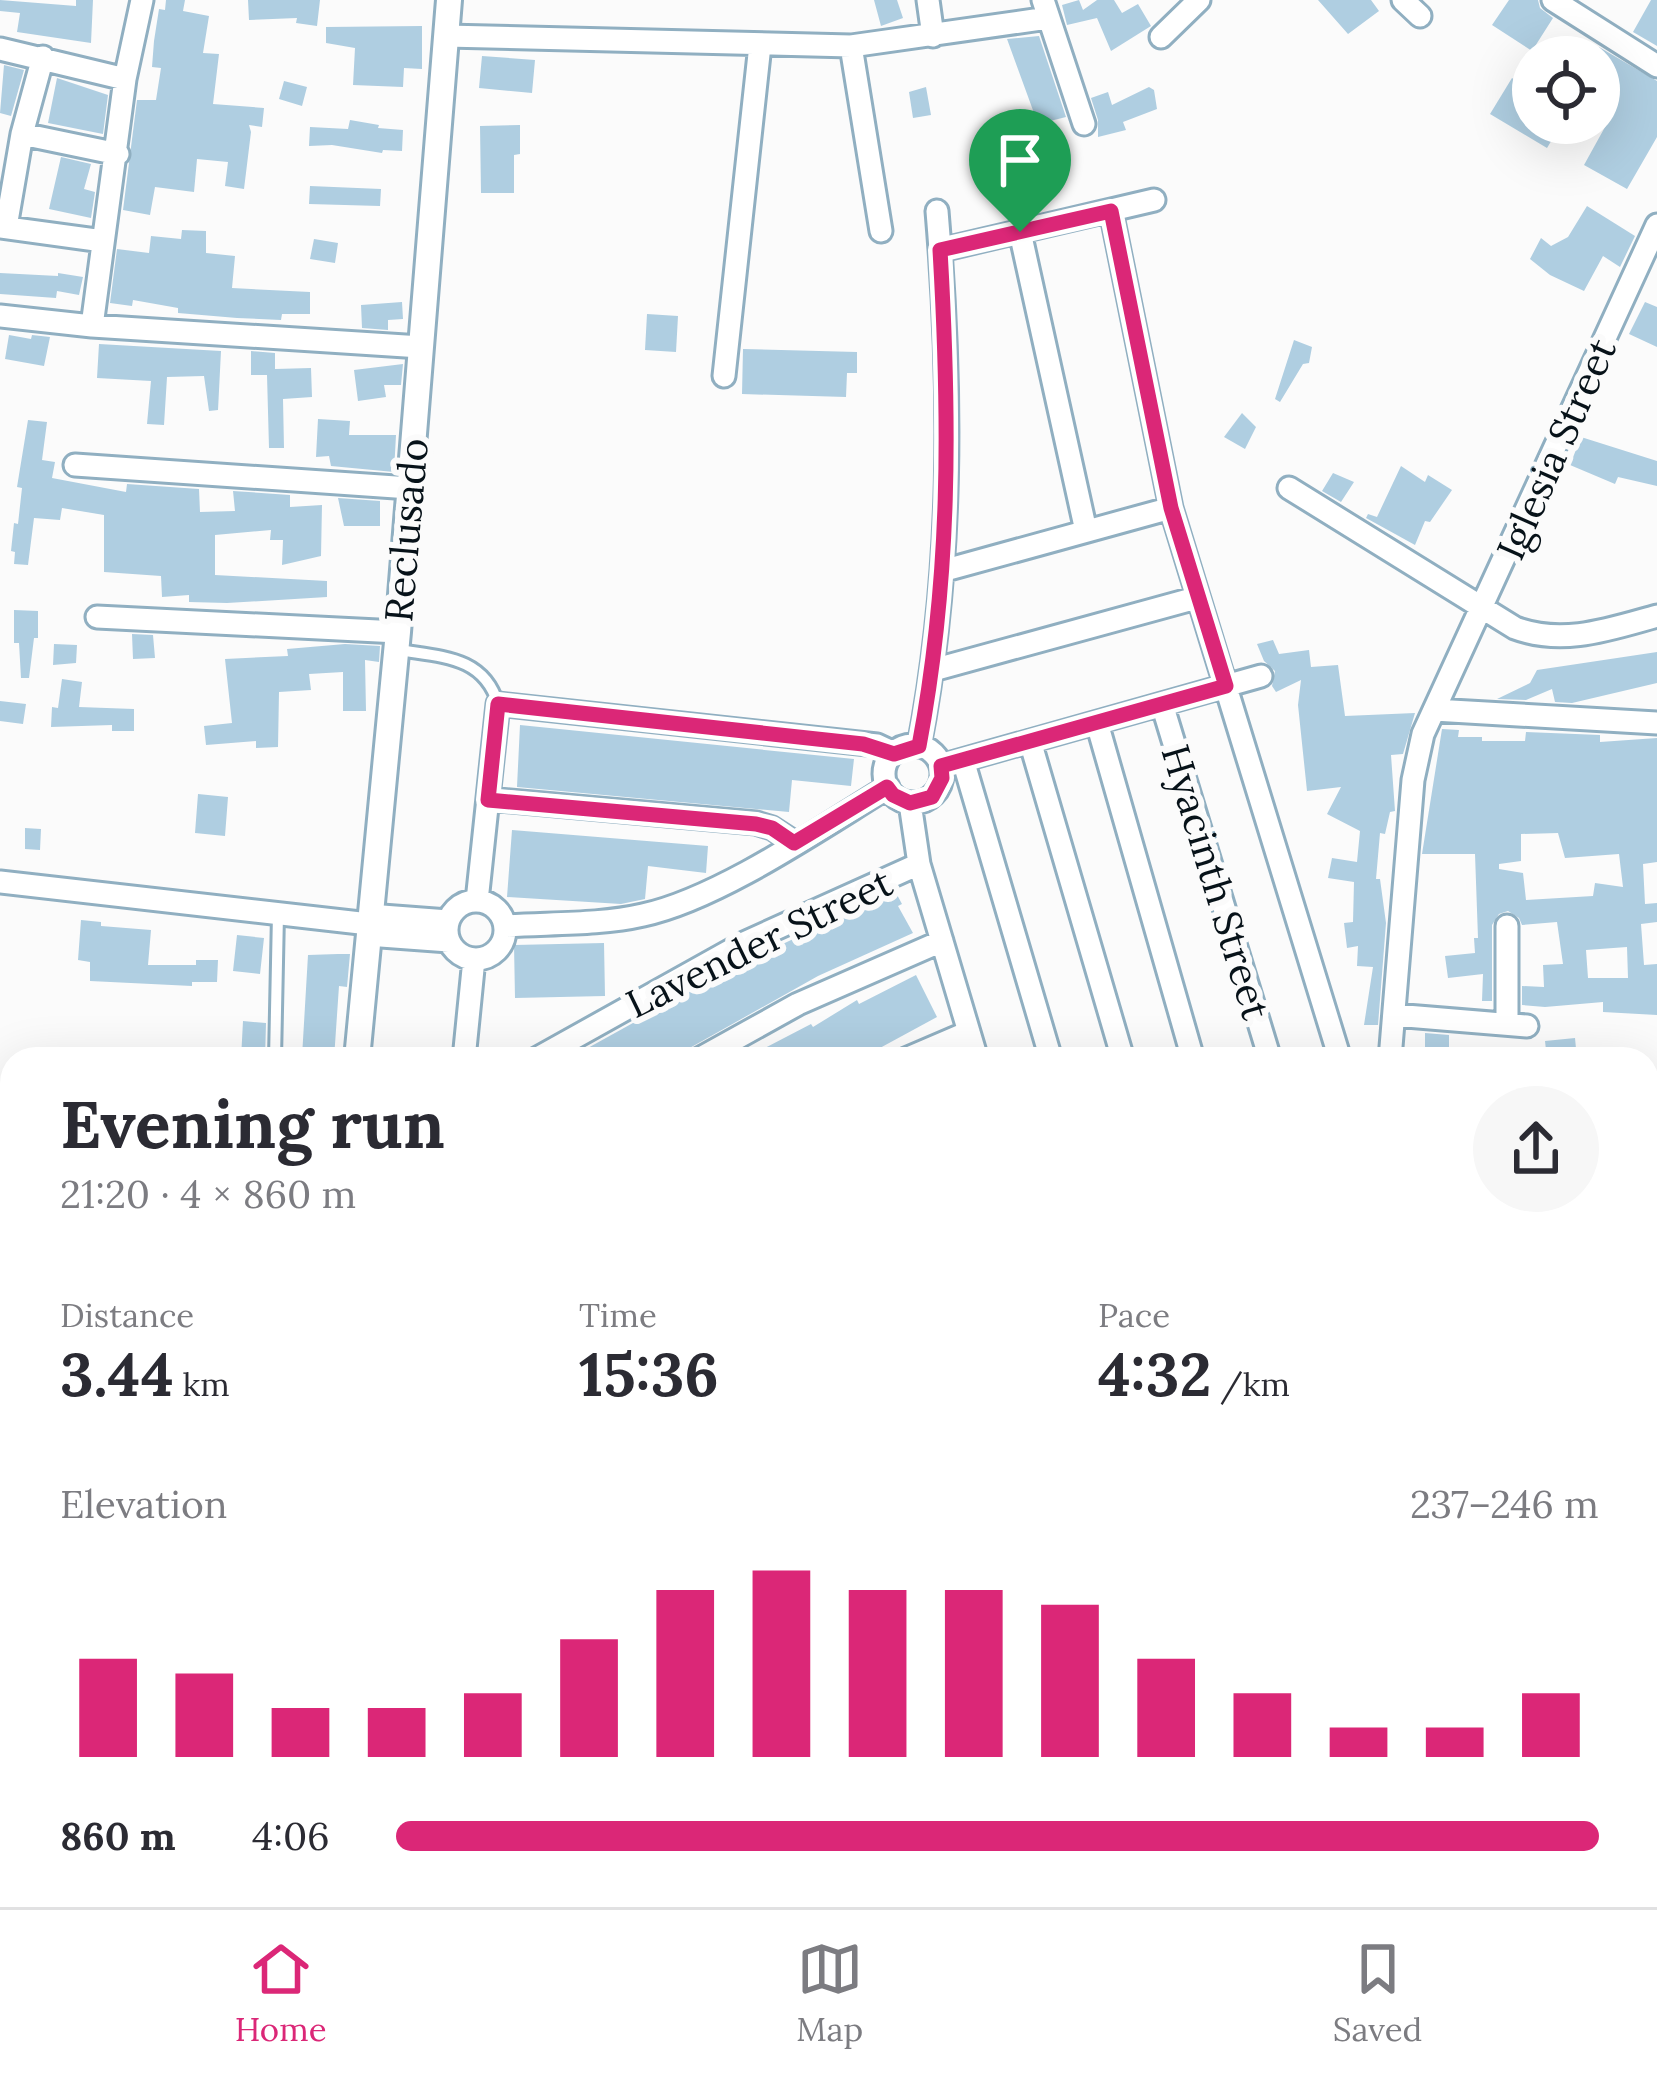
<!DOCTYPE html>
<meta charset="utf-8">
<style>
body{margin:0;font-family:Lora,serif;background:#f7f7f7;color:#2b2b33;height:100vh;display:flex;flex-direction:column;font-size:45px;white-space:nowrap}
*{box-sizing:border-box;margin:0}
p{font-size:39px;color:#7c7c81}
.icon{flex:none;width:66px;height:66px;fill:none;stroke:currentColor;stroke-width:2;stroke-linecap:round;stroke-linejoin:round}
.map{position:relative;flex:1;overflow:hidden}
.panel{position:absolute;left:0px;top:1047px;width:1659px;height:861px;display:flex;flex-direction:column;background:#fff;border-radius:36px 36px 0 0;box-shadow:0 12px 48px #0002}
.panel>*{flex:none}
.tools{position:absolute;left:1512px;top:36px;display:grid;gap:24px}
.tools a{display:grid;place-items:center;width:108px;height:108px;border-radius:50%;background:#fff;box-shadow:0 12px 48px #0002;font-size:60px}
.pin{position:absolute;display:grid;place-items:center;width:102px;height:102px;color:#fff;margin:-123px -51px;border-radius:50% 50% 50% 0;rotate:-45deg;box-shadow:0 0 12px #0007}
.pin .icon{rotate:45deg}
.round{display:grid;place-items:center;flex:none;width:126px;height:126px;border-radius:63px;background:#f7f7f7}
.summary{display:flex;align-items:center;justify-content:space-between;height:204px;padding:0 60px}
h1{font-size:66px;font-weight:800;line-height:90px}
.stats{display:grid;grid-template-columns:repeat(3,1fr);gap:18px;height:204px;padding:12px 60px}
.stats div{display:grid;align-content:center}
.stats b{font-size:60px;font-weight:800}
.stats small{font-size:33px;font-weight:400}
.stats p{font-size:33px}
.chart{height:336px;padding:24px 60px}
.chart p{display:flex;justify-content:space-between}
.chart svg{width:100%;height:216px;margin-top:12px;stroke:#db2777;stroke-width:6}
ul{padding:0 60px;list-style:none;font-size:39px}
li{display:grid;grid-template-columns:192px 144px 1fr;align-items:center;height:90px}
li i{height:30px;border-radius:15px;background:#db2777}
.tab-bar{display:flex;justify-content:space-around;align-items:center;height:168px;border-top:3px solid #e1e1e2;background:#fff;font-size:33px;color:#7c7c81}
.tab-bar a{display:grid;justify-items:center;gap:6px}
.tab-bar .on{color:#db2777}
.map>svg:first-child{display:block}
.building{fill:#afcee1;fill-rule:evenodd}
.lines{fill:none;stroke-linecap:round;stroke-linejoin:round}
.service-casing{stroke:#90afc1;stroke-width:16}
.minor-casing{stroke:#90afc1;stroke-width:27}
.tertiary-casing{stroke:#90afc1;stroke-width:30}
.service{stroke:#fff;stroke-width:10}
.minor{stroke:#fff;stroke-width:21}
.tertiary{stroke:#fff;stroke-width:24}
.route-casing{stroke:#fff;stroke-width:24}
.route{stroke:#db2777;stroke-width:15}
.labels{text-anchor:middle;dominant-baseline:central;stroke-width:12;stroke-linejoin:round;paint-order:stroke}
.street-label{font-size:39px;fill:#071219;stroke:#fbfbfb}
</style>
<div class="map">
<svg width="1657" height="1907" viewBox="0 0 1657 1907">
<rect width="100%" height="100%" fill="#fbfbfb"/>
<path class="building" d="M0 0 76 6V0H93L91 43 17 32 20 13 0 11Z
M166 0H185L183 11 209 16 203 53 219 54 213 104 264 108 262 127 249 125 251 132 244 189 225 186 228 162 197 159 194 192 155 187 150 215 123 210 137 100H156L161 68 152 67 154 41 159 9 165 10Z
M248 0H320L317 26 296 23 297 18 249 20Z
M874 0H897L903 18 881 26Z
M1079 0 1083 10 1097 0H1114L1122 13 1138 4 1151 26 1111 51 1097 18 1067 25 1062 5Z
M1318 0H1371L1379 11 1348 34Z
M1509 0H1538L1540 8 1553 18 1532 51 1492 25Z
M1651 0H1657V46L1633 32Z
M422 26V69L404 68 403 87 353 85 355 48 326 43V27Z
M1039 36 1066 117 1038 124 1007 39Z
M1599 47 1657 81V137L1627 189 1584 165 1610 118 1599 111Z
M482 56 535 60 532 93 479 88Z
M4 65 24 70 11 116 0 113Z
M57 78 108 95 103 134 48 123Z
M1512 78 1533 91V123H1562L1547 148 1490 114Z
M284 81 307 87 302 106 279 99Z
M926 87 931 115 913 118 909 92Z
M1149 87 1154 90 1157 109 1123 122 1126 130 1098 137V120L1091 98 1108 92 1112 105Z
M350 120 379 125 378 128 403 130 402 151 383 150 382 153 332 145 309 146 310 127 348 129Z
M520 125V154L514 155V193H481L480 126Z
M61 157 91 164 84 189 95 192 91 218 49 209Z
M310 186 381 189 380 206 309 204Z
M1587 206 1635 236 1620 267 1603 256 1584 291 1550 275 1530 259 1541 238 1551 246 1568 237Z
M182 230 206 231V253L235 256 232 288 310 292V314H282L281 320 237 318 178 313V308L133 300 132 306 110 303 117 249 149 253 151 236 181 239Z
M314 239 338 243 335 263 310 259Z
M0 273 58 276V273L83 277 79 295 57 291 56 298 0 294Z
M402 302 403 319 388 320V330L362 328 361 305Z
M1645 302 1657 307V347L1629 334Z
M647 314 678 316 676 352 645 350Z
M9 335 31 339 32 335 50 337 44 366 5 359Z
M1294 340 1312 347 1309 363 1303 364 1280 402 1275 399Z
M99 344 221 351 218 410 209 411 204 376 167 377 164 425 147 424 151 381 97 378Z
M743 349 857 352V373H847L846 397 742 394Z
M251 351 275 353V369L311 368 312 397 283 399 284 448H269L267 375H251Z
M403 364 401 385H384L386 397 358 401 354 370Z
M1242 413 1256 427 1245 449 1224 437Z
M318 419 350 421 349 435H396L394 472 331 466 329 456 316 457Z
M28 420 47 422 42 460 55 462 52 478 126 492 127 484 199 489 200 512 235 511 233 491 290 495V507L322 505 321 556 282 565 283 540H270L271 530 215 535V575L327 581V597L227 603 189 602V595L162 597 161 576 104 572V515L62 508 60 520 34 518 28 565 14 564 15 552 11 551 14 523 18 524 22 488 17 487Z
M1581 437 1657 461V486L1618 477 1615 484 1570 465Z
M1401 466 1425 482 1428 475 1452 490 1430 522 1425 521 1415 545 1366 518 1368 514 1377 517Z
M1333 473 1354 482 1341 502 1322 491Z
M338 498 380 501V526H344Z
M14 610 38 611V638H34L29 678H21L19 643H14Z
M132 634 153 635 155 658 133 659Z
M1273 640 1279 654 1309 650 1311 667 1338 665 1345 716 1415 713 1403 754 1391 755 1395 811 1390 812 1385 834 1380 833 1376 879H1380L1386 923 1378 1025H1364L1373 967 1357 966 1358 946 1347 948 1344 923 1353 922 1354 882 1328 878 1332 858 1357 862 1360 831 1327 814 1341 787 1307 791 1298 705 1301 680 1276 692 1272 686 1275 671 1264 661 1257 644Z
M54 644 77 645 76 663 53 665Z
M345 644 380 646 379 662 365 660 366 711H343V672L309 674 311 690 279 692 278 747 256 748V741L206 745 204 726 232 723 225 659 288 656 287 649Z
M1657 652V683L1572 703 1555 702 1552 689 1526 700 1497 699 1530 683 1537 670Z
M62 679 82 682 79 707 134 709V731H112V725L51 727 52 707 58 708Z
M0 701 26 704 23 724 0 721Z
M520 725 854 759 851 786 792 780 789 812 517 787Z
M1442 729 1459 730 1458 737H1482V741H1525L1526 732 1600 735V742L1657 738V862L1643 864 1645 904 1657 903V922L1641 924 1644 965 1657 964V1015L1603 1012V1002L1545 1007 1522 1005V986L1544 987 1543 965 1563 964 1557 922 1522 925 1519 918 1508 911 1499 914 1492 925V1001H1482L1483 974 1448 978 1445 956 1475 953 1474 938H1478L1475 854H1422ZM1558 833 1565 858 1619 854 1623 887 1595 883 1593 896 1526 900 1523 873 1499 869V864L1521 861V834ZM1627 947 1628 978H1588L1586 950Z
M198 794 228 797 225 836 195 833Z
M25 828 41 829 40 850 25 849Z
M512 830 708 846 706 873 648 866 645 899 621 904 507 897Z
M895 891 902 904 898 906 913 933 818 976 670 1059H631L626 1050 610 1059H568L734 967Z
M81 920 101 922V926L151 930 148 965H196V960H218L217 982H192V986L90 981V962L78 960Z
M237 935 264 938 260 974 233 971Z
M604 943 605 996 515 998 514 945Z
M338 954H350L347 987 339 986 334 1059 302 1057 308 955Z
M916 975 937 1017 867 1055 855 1059H744L811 1024 813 1027 857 1000 859 1004Z
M243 1021 266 1023 265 1059H241Z
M1425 1033 1449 1035V1047L1425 1048Z
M1575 1038 1577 1059H1547L1545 1041Z"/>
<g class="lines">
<defs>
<path id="service" d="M399 650C441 657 484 656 498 704
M275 1059 278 914"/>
<path id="minor" d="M928 0 933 36
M1043 0 1084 124
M1403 0 1420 16
M1553 0 1657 66
M446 36 851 46 1048 18
M1161 37 1199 0
M851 46 881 231
M0 49 125 79
M22 134 118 154
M1111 211 1171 508 1340 1059
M0 227 103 241
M6 227 22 134 43 57
M1020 232 1086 531
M941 250 1154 200
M0 316 92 326 421 347
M92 326 125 79 142 0
M724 376 760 45
M75 465 410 488
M1289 488 1515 628C1563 646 1610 629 1657 616
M942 571 1171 508
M97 617 398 632
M933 670 1196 598
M1162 704 1270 1059
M1434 710 1657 723
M1097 723 1193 1059
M1030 741 1123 1059
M884 774a29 29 0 1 1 58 0a29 29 0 1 1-58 0Z
M919 746C953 569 952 390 937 211
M963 760 1051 1059
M941 766 1261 676
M488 799 756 823 772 828 795 843
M910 803 919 864 977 1059
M0 882 369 924 381 936 449 941
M447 930a29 29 0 1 1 58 0a29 29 0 1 1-58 0Z
M477 901 498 704 877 745 894 753
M369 924 382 916 448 921
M505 926C550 923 600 925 643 915 718 899 821 828 888 787
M1394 1015 1527 1026
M1507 1023V926
M464 1059 474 959
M536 1059 744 943 919 864
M699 1059 798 1004 942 941
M906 1059 969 1032
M1390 1059 1413 780 1423 734 1657 225
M1647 1228 1657 1224
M1647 1493 1657 1489
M0 1531 12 1530
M1647 1772 1657 1768
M1647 1852 1657 1848
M37 1896 38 1907
M118 1896 119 1907
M781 1896 782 1907
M1209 1896 1211 1907
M1290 1896 1291 1907
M1378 1896 1380 1907
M1467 1896 1468 1907
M316 1907 367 1896
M445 1907 446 1896
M528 1907V1896
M610 1907V1896
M698 1907 726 1896
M1130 1907 1177 1896
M1498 1907 1528 1896"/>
<path id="tertiary" d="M357 1059 398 632 449 0
M278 1896 280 1907"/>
</defs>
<use href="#service" class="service-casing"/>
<use href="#minor" class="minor-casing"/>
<use href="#tertiary" class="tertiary-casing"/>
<use href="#service" class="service"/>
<use href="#minor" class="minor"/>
<use href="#tertiary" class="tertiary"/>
</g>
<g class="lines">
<defs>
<path id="route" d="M1111 211 1171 508 1226 686 941 766 942 778 932 797 910 803 893 795 887 787 794 843 772 828 756 824 488 800 498 704 863 744 894 754 919 746C951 577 950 421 940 250Z"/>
</defs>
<use href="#route" class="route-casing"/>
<use href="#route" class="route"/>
</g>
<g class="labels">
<g class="street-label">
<text transform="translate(1556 449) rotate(-66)">Iglesia Street</text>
<text transform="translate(406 530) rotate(-85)">Reclusado</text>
<text transform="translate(1216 882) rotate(73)">Hyacinth Street</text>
<text transform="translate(759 943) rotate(-26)">Lavender Street</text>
</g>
</g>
</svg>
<div class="tools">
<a><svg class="icon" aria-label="locate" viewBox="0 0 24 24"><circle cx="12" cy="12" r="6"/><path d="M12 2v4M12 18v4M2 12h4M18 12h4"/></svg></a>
</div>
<div class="pin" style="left:1020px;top:232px;background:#1e9e55"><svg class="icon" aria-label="arrive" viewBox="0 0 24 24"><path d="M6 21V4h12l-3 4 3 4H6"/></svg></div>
<section class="panel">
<div class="summary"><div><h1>Evening run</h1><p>21:20 · 4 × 860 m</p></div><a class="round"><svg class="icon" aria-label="share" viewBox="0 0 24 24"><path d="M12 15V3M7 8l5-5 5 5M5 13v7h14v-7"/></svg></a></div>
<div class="stats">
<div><p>Distance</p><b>3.44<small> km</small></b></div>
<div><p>Time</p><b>15:36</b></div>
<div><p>Pace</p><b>4:32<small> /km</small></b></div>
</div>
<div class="chart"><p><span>Elevation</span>237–246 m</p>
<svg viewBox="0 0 160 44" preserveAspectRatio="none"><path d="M5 44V24M15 44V27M25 44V34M35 44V34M45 44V31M55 44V20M65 44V10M75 44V6M85 44V10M95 44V10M105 44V13M115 44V24M125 44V31M135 44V38M145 44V38M155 44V31"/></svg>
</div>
<ul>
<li><b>860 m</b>4:06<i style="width:100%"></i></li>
</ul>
</section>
</div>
<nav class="tab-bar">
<a class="on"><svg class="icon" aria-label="home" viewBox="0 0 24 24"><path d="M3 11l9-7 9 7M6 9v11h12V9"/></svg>Home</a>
<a><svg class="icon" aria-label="map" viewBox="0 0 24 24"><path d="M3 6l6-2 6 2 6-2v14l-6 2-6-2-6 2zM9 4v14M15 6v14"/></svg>Map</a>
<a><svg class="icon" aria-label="saved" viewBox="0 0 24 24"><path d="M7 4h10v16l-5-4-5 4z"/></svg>Saved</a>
</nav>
